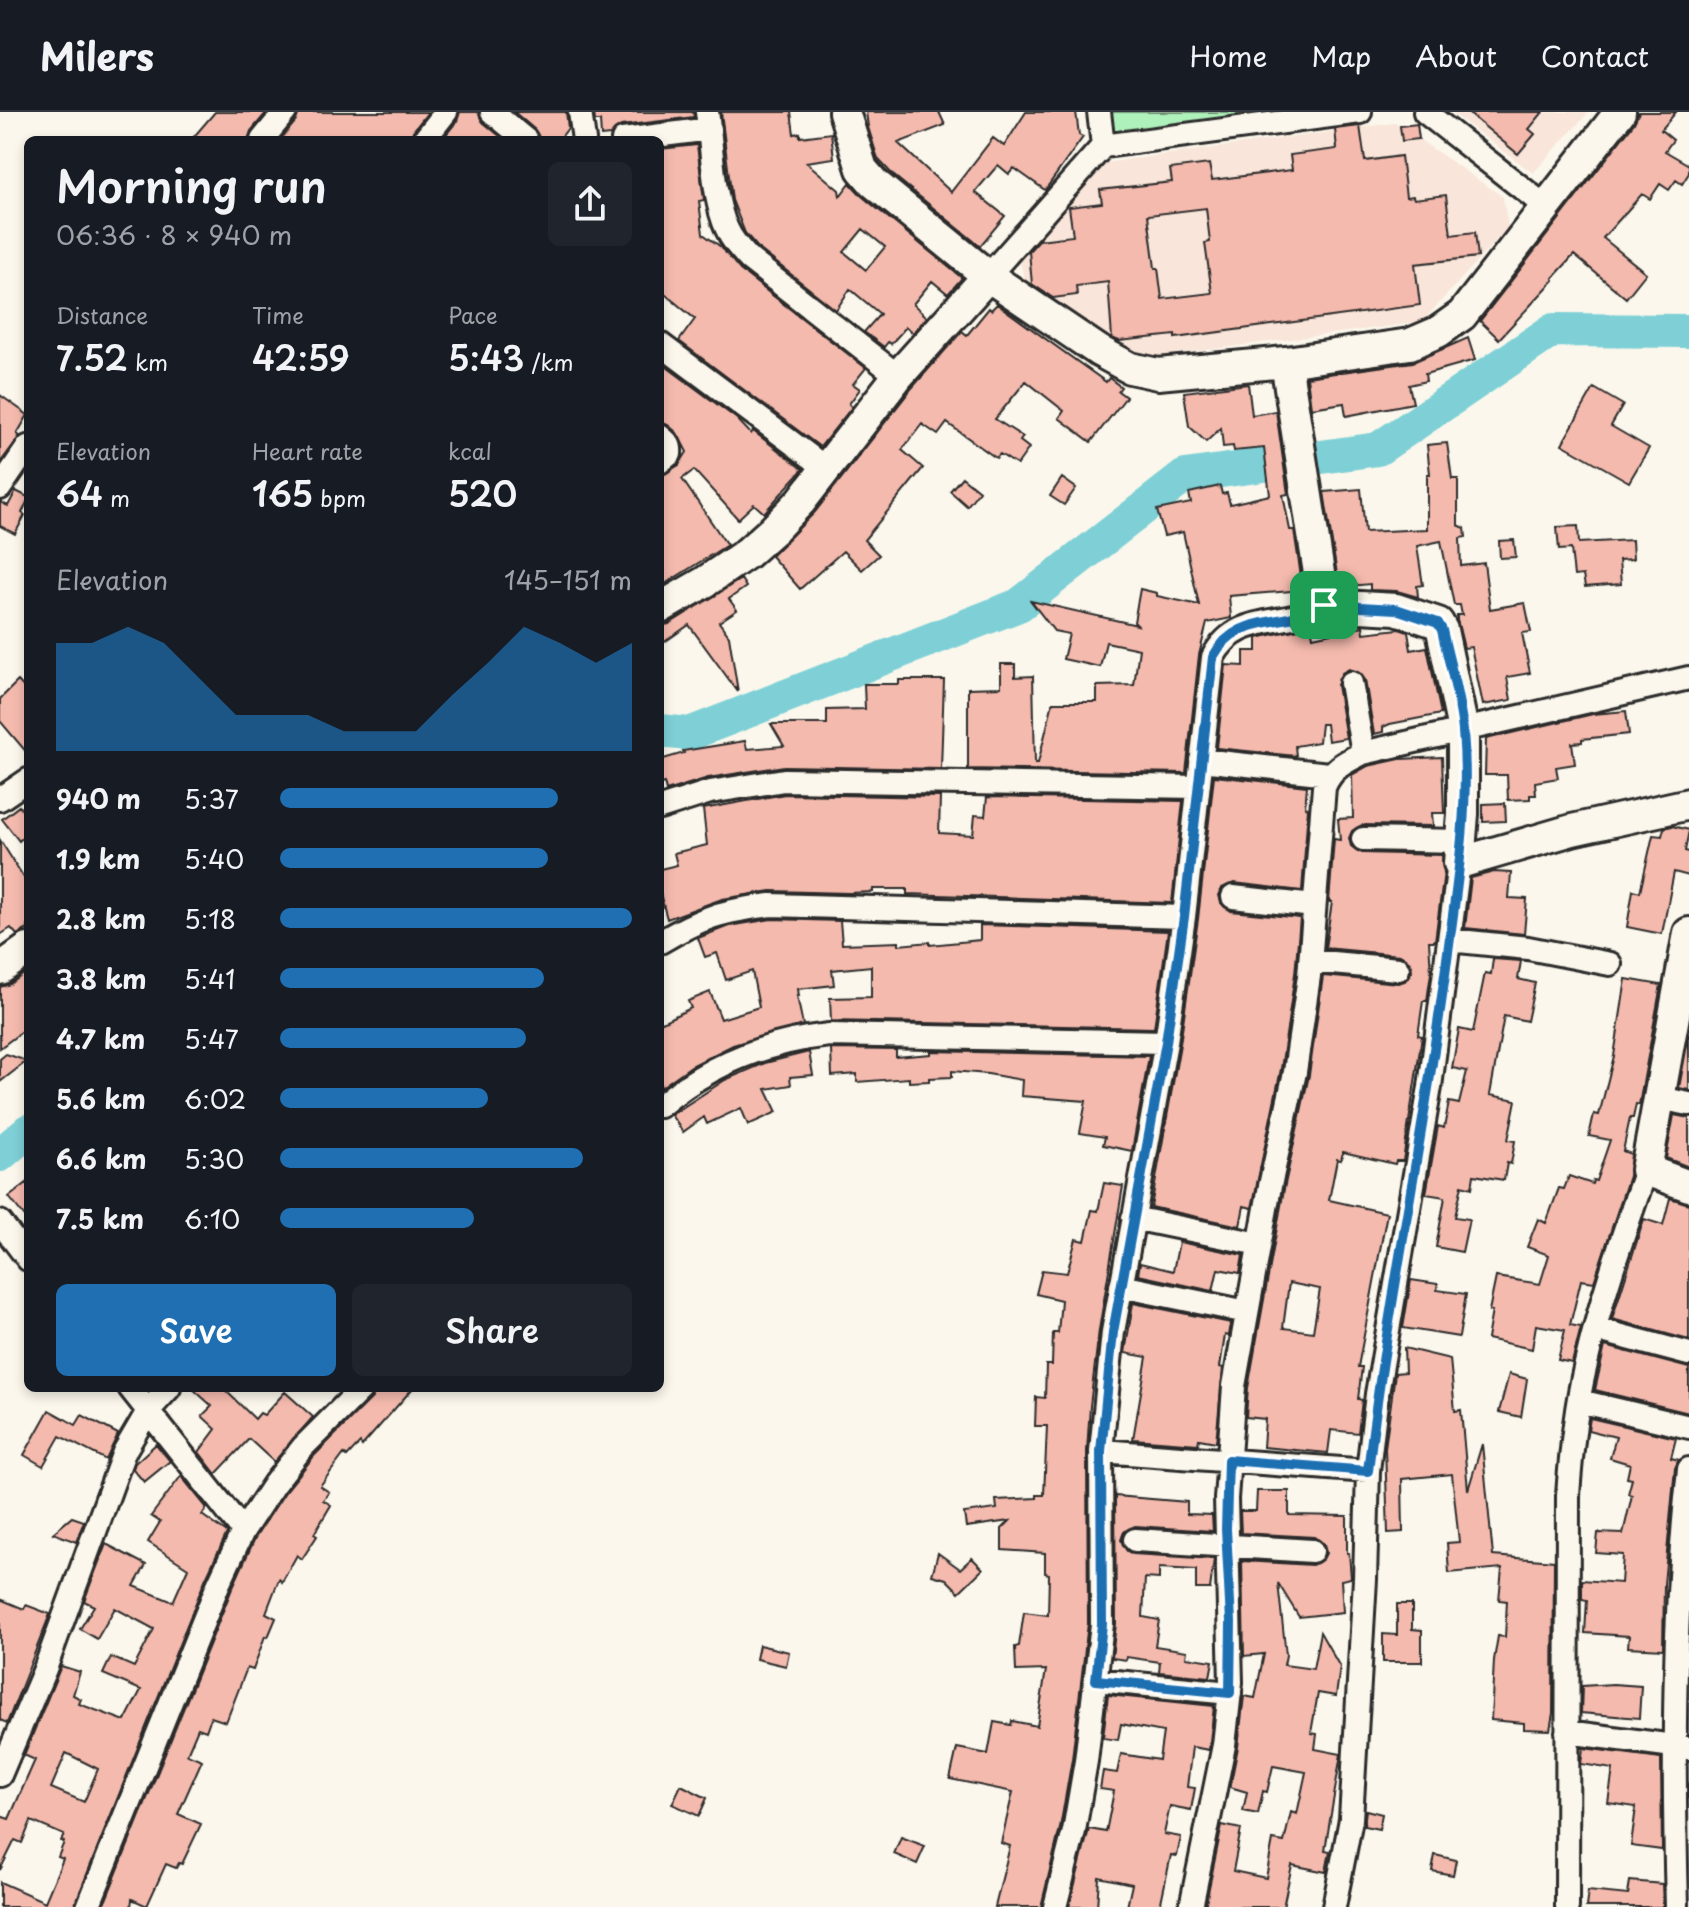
<!DOCTYPE html>
<meta charset="utf-8">
<style>
body{margin:0;font-family:"Playpen Sans",sans-serif;background:#20242c;color:#f1f3f6;height:100vh;display:flex;flex-direction:column;font-size:30px;white-space:nowrap}
*{box-sizing:border-box;margin:0}
p{font-size:26px;color:#9ea1a6}
.icon{flex:none;width:44px;height:44px;fill:none;stroke:currentColor;stroke-width:2;stroke-linecap:round;stroke-linejoin:round}
.map{position:relative;flex:1;overflow:hidden}
.sheet{position:absolute;left:24px;top:24px;width:640px;height:1256px;display:flex;flex-direction:column;background:#171b24;border-radius:12px;box-shadow:0 4px 12px #0003}
.sheet>*{flex:none}
.pin{position:absolute;display:grid;place-items:center;width:68px;height:68px;color:#fff;margin:-34px;border-radius:16px;box-shadow:0 4px 12px #0006}
.round{display:grid;place-items:center;flex:none;width:84px;height:84px;border-radius:12px;background:#20242c}
.summary{display:flex;align-items:center;justify-content:space-between;height:136px;padding:0 32px}
h1{font-size:44px;font-weight:600;line-height:60px}
.metrics{display:grid;grid-template-columns:repeat(3,1fr);gap:12px;height:136px;padding:8px 32px}
.metrics div{display:grid;align-content:center}
.metrics b{font-size:34px;font-weight:600}
.metrics small{font-size:22px;font-weight:400}
.metrics p{font-size:22px}
.chart{height:224px;padding:16px 32px}
.chart p{display:flex;justify-content:space-between}
.chart svg{width:100%;height:144px;margin-top:8px;fill:#1f6fb2;opacity:.7}
.cta{display:flex;gap:16px;margin-top:auto;padding:16px 32px}
.cta a{flex:1;height:92px;border-radius:12px;background:#1f6fb2;color:#fff;font-size:32px;font-weight:600;line-height:92px;text-align:center}
.cta a+a{background:#20242c;color:#f1f3f6}
ul{padding:0 32px;list-style:none;font-size:26px}
li{display:grid;grid-template-columns:128px 96px 1fr;align-items:center;height:60px}
li i{height:20px;border-radius:10px;background:#1f6fb2}
header{display:flex;align-items:center;gap:48px;box-sizing:border-box;height:112px;padding:0 40px;background:#171b24;border-bottom:2px solid #363941}
header strong{font-size:38px}
nav{display:flex;gap:44px;margin-inline-start:auto;font-size:28px}
.map>svg:first-child{display:block}
.built{fill:#f9e5d9}
.green{fill:#aff1ba;stroke:#6d8e72;stroke-width:2}
.lines{fill:none;stroke-linecap:round;stroke-linejoin:round}
.river{stroke:#7ed0d6;stroke-width:34}
.building{fill:#f5baae;stroke:#2b2b2b;stroke-width:2;fill-rule:evenodd}
.street-casing{stroke:#2b2b2b;stroke-width:28}
.secondary-casing{stroke:#2b2b2b;stroke-width:36}
.street{stroke:#fbf7ec;stroke-width:22}
.secondary{stroke:#fbf7ec;stroke-width:30}
.route-casing{stroke:#fff;stroke-width:16}
.route{stroke:#1f6fb2;stroke-width:10}
</style>
<header>
<strong>Milers</strong>
<nav><a>Home</a><a>Map</a><a>About</a><a>Contact</a></nav>
</header>
<div class="map">
<svg width="1689" height="1795" viewBox="0 0 1689 1795">
<rect width="100%" height="100%" fill="#fbf7ec"/>
<filter id="ink" filterUnits="userSpaceOnUse"><feTurbulence type="fractalNoise" baseFrequency=".0125" numOctaves="2"/><feDisplacementMap in="SourceGraphic" scale="16" xChannelSelector="R" yChannelSelector="G"/><feConvolveMatrix kernelMatrix="1 2 1 2 8 2 1 2 1" color-interpolation-filters="sRGB"/></filter>
<g filter="url(#ink)">
<path class="built" d="M1451 0H1589L1533 61Z
M1395 11 1503 85 1508 115 1422 210 1137 247 1026 172 1019 146 1104 51Z"/>
<path class="green" d="M1110 0H1297L1113 25Z"/>
<g class="lines">
<path class="river" d="M660 619 689 622 1019 493 1185 364 1378 337 1553 218 1689 219
M0 1043 28 1019"/>
</g>
<path class="building" d="M215 0H267L251 19 248 28H191Z
M299 0H428L413 19 410 28H280L296 9Z
M460 0H478L483 10 501 25 499 28H442L457 9Z
M514 0H566L568 16 559 28H540L535 18Z
M594 0H693L694 5 621 14 610 23 601 24 600 9H595Z
M721 0H791L794 22 800 21V25L831 21 834 46 806 50 839 78 840 84 850 71 863 85 962 166 948 182 932 169 913 192 927 205 913 221 906 215 891 232 888 230 884 235 864 220 880 202 850 177 836 198 759 137 745 121 732 88ZM863 117 885 135 866 158 844 140Z
M866 0H939L945 13 898 31 951 80 993 26 1004 34 1026 0H1076L1079 23 1083 25 1045 78 1014 56 1009 62 998 53 975 80 1005 104 980 134 893 63 878 47 868 15Z
M1467 0H1543L1529 17 1535 22 1518 42Z
M1639 0H1676L1661 18 1673 28 1665 39 1689 53V61L1682 72 1676 68 1669 78 1660 72 1650 87 1642 82 1603 126 1646 161 1626 186 1574 143 1553 166 1554 168 1499 227 1480 209 1634 11Z
M1417 12 1419 27 1402 29 1400 14Z
M1360 14 1365 49 1401 44 1406 85 1413 84 1414 87 1446 83 1451 123 1475 120 1478 145 1415 152 1420 193 1175 226V223L1119 229 1112 226 1108 170 1076 174 1077 183 1053 186 1032 172 1029 139 1039 128 1073 124 1069 95 1102 91 1100 78 1172 70 1170 57 1209 52 1212 68 1292 58 1290 43 1337 37 1335 17ZM1206 96 1210 130 1205 131 1212 181 1162 187 1158 156H1155L1148 103Z
M697 33 704 88 699 89 703 122 721 135 740 158 866 256 853 272 860 277 849 292 852 295 820 335 679 229 695 207 660 178V37Z
M997 192 1106 270 1109 266 1121 275 1118 279 1126 285 1091 330 1059 306 1064 299 1026 269 995 307 1023 325 1020 329 1029 336 1017 353 1000 342 996 346 947 311 938 323 922 312 902 338 923 356 864 428 879 443 862 458 843 439 800 477 771 444 815 400 912 276 962 219 967 223 989 196 991 198Z
M1468 226 1475 248 1425 262 1426 269 1409 273 1413 291 1346 304 1344 291 1311 296 1307 265 1413 250Z
M664 253 737 307 751 322 753 319 803 357 764 401 754 392 738 407 694 358 682 367 727 433 660 475V364L679 353 687 340 677 321 668 313 660 310V258Z
M1248 272 1252 303 1276 299 1288 382 1283 383 1290 418H1294L1303 478 1229 484 1231 506 1207 511 1199 543 1186 661 968 657V576L1001 575V552H1015V565L1033 564 1035 651H1038L1053 590H1097V574L1134 573 1139 537 1106 530 1100 555 1063 547 1069 522 1054 519 1031 489 1137 513 1134 510 1140 477 1157 481V484L1199 493 1183 420 1164 424 1157 398 1191 391 1189 381 1220 374 1222 382 1227 381 1230 392 1270 383 1264 336 1234 339 1233 334 1223 335 1221 316 1206 330 1189 314 1184 280Z
M1594 276 1623 293 1611 314 1649 336 1629 370 1562 332Z
M0 283 28 303 17 322 20 324 0 351Z
M1447 331 1452 367H1458V413L1465 416 1466 425 1460 426 1461 454 1484 451 1490 497 1525 491 1531 520 1522 521 1530 561 1507 565 1511 588 1483 593 1471 535 1464 536 1457 508V503H1462L1460 493H1454L1441 429 1417 434 1423 473 1417 474 1418 485 1397 479 1370 478V472L1339 475 1324 380 1361 377 1365 420 1427 417V362H1430L1427 333Z
M962 365 979 379 967 394 950 379Z
M1062 366 1076 376 1064 393 1050 384Z
M16 379 28 385V388L22 401 25 403 15 422 0 414V390L8 394Z
M1578 414 1579 431 1632 428 1633 447 1619 448 1621 472 1585 475 1583 463 1574 464 1571 437 1559 438 1557 415Z
M1514 428 1516 445 1500 446 1499 429Z
M741 467 746 475 729 487 737 498 719 510 729 524 738 580 689 513 660 533V514L669 512Z
M1311 514 1313 525 1363 514 1364 521 1399 517 1408 520 1411 538 1427 535 1441 602 1390 612 1383 615V620L1374 622 1365 568 1361 562 1349 557 1342 561 1337 573 1346 626 1328 629 1326 612H1321L1319 630 1295 634 1296 644 1217 636 1226 553 1244 554V539H1257V526Z
M899 568H944L941 657 784 654 708 666 666 679 664 671 660 672V648L684 641 683 639 745 629 747 637 784 634 771 612H827V598L865 597 864 572H899Z
M18 569 28 580V642L0 609V587Z
M1626 599 1629 622 1582 627V630L1572 631 1575 652 1556 655 1558 666 1535 670 1536 683H1530V687L1508 688 1507 663H1485L1486 627 1593 602Z
M1442 645 1444 701H1432L1433 714 1362 713 1352 719 1349 726 1351 734 1362 741 1442 743 1444 760 1435 829H1429L1431 861 1427 889H1423L1418 923 1422 924 1403 1049H1396L1395 1052 1343 1040 1341 1048 1337 1047 1329 1088 1387 1101 1358 1255H1362L1358 1287 1362 1288 1358 1321 1331 1318 1328 1341 1263 1335 1265 1307 1246 1305 1248 1276 1284 1077 1309 963 1323 864 1398 871 1405 869 1412 859 1410 850 1400 843 1325 836 1332 790H1329L1334 727 1340 728 1338 707 1353 706 1352 663 1368 654 1400 647ZM1289 1171 1320 1177 1313 1220 1283 1216Z
M1214 664 1307 674 1305 695 1308 696 1302 779 1234 771 1222 776 1219 783 1221 791 1231 799 1300 806 1295 862 1281 957 1252 1096 1244 1094 1240 1114 1151 1095 1180 932 1198 807Z
M785 682 940 685 939 721 973 723 975 703 985 704 987 685 1183 689 1172 791 907 782V777H873V780L849 781 771 779 722 787 667 807 660 781V757L677 753 674 741 707 733 703 697Z
M1505 691 1506 709 1483 710V692Z
M19 694 28 705V721L19 729 2 707Z
M1672 714 1689 718 1685 739 1689 740V764L1674 760 1662 822 1627 815 1633 778 1640 780 1653 723 1662 724 1664 716Z
M0 728 28 772V817L17 823 11 816 0 823Z
M1494 760 1511 761 1509 786 1527 787 1524 822 1465 816 1471 766Z
M772 807 840 809 842 832 899 830V833L930 830V833L980 828V813L1168 819 1154 916 831 909 830 886 871 885V854L832 858 834 873 798 877 799 884H797L803 913 733 933 691 954 660 976V911L691 896 688 889 710 880 721 907 759 895 752 859 726 868 717 841 705 845 698 826 729 814Z
M1493 847 1521 849 1518 867 1535 871 1527 909 1504 904 1490 983 1516 988 1508 1028 1515 1029 1511 1052 1507 1051 1504 1068 1474 1063 1472 1076 1462 1073 1455 1105 1469 1107 1462 1140 1436 1135 1445 1085 1426 1082 1438 1014 1444 1016 1449 990 1459 992 1467 959 1452 956 1459 917 1473 920 1485 861 1491 862Z
M28 859V915L0 936V875L10 872Z
M1626 867 1661 873 1639 993 1636 992 1633 1006H1630L1623 1039 1631 1042 1629 1064 1594 1170 1581 1168 1570 1213 1581 1215 1572 1251 1558 1248 1565 1218 1536 1213 1532 1237 1487 1227 1492 1199H1489L1496 1165 1540 1172 1549 1143 1527 1135 1538 1107 1546 1111 1559 1076 1564 1077 1569 1064 1592 1072 1593 1068 1596 1069 1610 1028 1589 1024 1594 1002 1599 1003 1614 944Z
M1689 922V978L1679 976Z
M831 937 896 938V945L931 942V939L1149 944 1132 1039 1103 1033 1105 1025 1080 1021 1086 989 1021 984 1022 968 988 962 952 959V965L929 966V969L909 970V966L857 970V962L832 964Z
M809 940 813 963 790 965 791 973 766 977 777 1000 748 1013 741 996 707 1012 704 1005 683 1020 671 1003 725 968 765 951Z
M6 942 27 949 0 970V947Z
M1674 1003 1689 1006V1055L1666 1046Z
M28 1070V1109L9 1085Z
M1104 1071 1123 1074 1099 1218 1090 1294 1087 1339 1088 1511 1072 1647 1060 1716 1041 1795H995L1010 1734 1001 1731 1013 1680 950 1667 957 1636 988 1642 994 1610 1011 1613 1012 1609 1037 1614 1046 1558 1016 1559 1015 1535 1019 1534 1024 1500 1048 1503 1049 1462 1045 1461V1441L1002 1438V1417L1010 1409 966 1415 964 1401 997 1397 996 1388 1037 1386V1383H1044L1047 1314H1035L1036 1285 1045 1286 1046 1253H1052L1053 1221H1058L1061 1188 1036 1182 1042 1158 1067 1161 1076 1127 1085 1129 1092 1098 1098 1099Z
M1670 1086 1689 1092V1228L1612 1207 1644 1107 1663 1113Z
M1179 1130 1243 1143 1240 1161 1218 1157 1213 1179 1138 1163 1140 1151 1173 1159Z
M1411 1168 1438 1172 1437 1178 1466 1182 1459 1225 1403 1216Z
M1133 1191 1231 1211 1229 1224 1225 1223 1220 1255 1223 1256 1216 1330 1199 1327 1198 1332 1133 1327 1147 1245 1125 1241Z
M1605 1234 1689 1256V1301L1595 1278Z
M1404 1236 1450 1247 1455 1299 1461 1298 1468 1378 1482 1332 1493 1444 1554 1449 1553 1601 1550 1618 1524 1617V1611L1491 1608 1494 1548 1498 1524 1505 1525 1507 1489 1499 1488 1502 1456 1449 1461 1447 1431 1459 1430 1452 1362 1402 1367 1403 1420 1388 1421 1385 1336 1395 1261 1405 1260Z
M1509 1262 1527 1267 1521 1305 1499 1300Z
M192 1276H223L255 1307 260 1301 264 1303 285 1280 313 1305 274 1350 249 1327 216 1362 199 1340 216 1317 202 1304 212 1294Z
M376 1276H413L362 1334 360 1331 347 1345 344 1342 320 1374 329 1380 323 1388 331 1393 314 1422 317 1424 302 1447 297 1443 282 1470 279 1467 266 1501 276 1506 268 1525 265 1524 253 1558 247 1556 226 1610 211 1605 206 1619 198 1616 187 1642 202 1648 178 1702 201 1712 182 1752 179 1751 176 1756 166 1752 147 1794 132 1787 131 1795H103L231 1479 255 1426 285 1380 314 1344 372 1286Z
M49 1298 76 1313 82 1303 118 1322 106 1348 60 1324 43 1354 24 1343Z
M1590 1306 1676 1326 1671 1346 1679 1348 1675 1356 1664 1472 1663 1537 1628 1535 1629 1524 1585 1521 1587 1488 1582 1487V1468L1621 1471 1623 1443 1596 1441 1598 1421 1623 1422 1632 1383 1628 1382 1632 1367 1627 1366 1630 1352 1610 1346 1616 1325 1588 1318Z
M156 1332 170 1349 144 1370 133 1357 135 1351Z
M181 1364 207 1396 202 1403 227 1421 205 1468 74 1795H0V1770L45 1790 63 1747 58 1745 64 1730 61 1729 64 1723 31 1709 22 1731 15 1728 0 1758V1704L9 1707 35 1648 24 1643 61 1554 80 1560 73 1583 81 1587 79 1592 125 1609 141 1578 103 1562 111 1545 134 1555 154 1517 115 1496 97 1527 80 1517 94 1494 84 1489 106 1432 146 1453 134 1474 173 1490 188 1456 148 1430 160 1410 151 1404ZM66 1641 98 1657 84 1690 51 1676Z
M1257 1379H1289V1403L1347 1404V1441H1349L1351 1466 1341 1468 1343 1500 1299 1505 1278 1471 1286 1543 1284 1553 1313 1557 1320 1520 1340 1555 1336 1584 1318 1581 1311 1621 1317 1622 1315 1637 1341 1642 1325 1738 1330 1739 1326 1760 1292 1753 1283 1795H1205L1222 1713 1241 1717 1233 1759 1266 1766 1273 1728 1284 1730 1291 1700 1297 1702 1306 1660 1273 1654 1267 1680 1263 1679 1258 1702 1243 1699 1247 1680 1230 1675 1238 1635 1244 1584 1255 1586 1264 1542 1244 1544 1242 1449 1312 1453 1323 1447 1326 1441 1324 1432 1314 1425 1241 1421 1240 1399H1256Z
M1115 1384 1187 1390V1402L1212 1403 1213 1419 1135 1414 1124 1420 1121 1428 1127 1439 1133 1442 1214 1447 1210 1477H1196V1458L1159 1456V1467L1145 1466 1143 1505 1159 1508 1155 1534 1187 1539 1186 1545 1213 1549 1210 1565 1159 1560 1160 1550 1127 1545 1126 1548 1112 1546 1116 1512Z
M72 1405 84 1409 76 1430 53 1421Z
M938 1441 960 1457 972 1446 983 1457 959 1480 946 1467 932 1463Z
M0 1487 24 1497 26 1493 50 1502 7 1611 0 1608Z
M1397 1492H1412V1517L1422 1518V1550H1383V1522L1397 1523Z
M759 1533 789 1540 786 1554 756 1547Z
M1613 1572 1641 1574 1639 1606 1581 1601 1582 1574Z
M1108 1583 1214 1594 1209 1638 1192 1635 1187 1675 1195 1676 1191 1698 1170 1694 1164 1722 1181 1725 1177 1744 1171 1743 1160 1795H1127L1132 1772 1099 1765 1097 1795H1069L1089 1717 1106 1720 1114 1679 1100 1677 1103 1659 1117 1661 1121 1642 1159 1648 1163 1620 1121 1612 1118 1628 1103 1626Z
M1583 1636 1661 1646 1662 1738 1631 1734 1636 1695 1608 1691 1613 1657 1581 1652Z
M681 1673 707 1686 699 1704 672 1692Z
M1366 1698 1382 1702 1379 1717 1364 1714Z
M901 1725 925 1734 917 1752 894 1742Z
M1435 1743 1456 1748 1453 1763 1432 1759Z
M1630 1769 1662 1772 1663 1795H1586L1588 1779 1628 1783Z"/>
<g class="lines">
<defs>
<path id="street" d="M492 0 526 28
M580 0 584 28
M707 0C712 32 713 89 727 117 732 129 740 137 749 147L898 264
M1099 0 1103 34 1360 0
M1425 0 1546 95
M262 28 285 0
M424 28 446 0
M623 28 710 17
M988 164 1103 34
M660 232 827 357
M660 324C667 330 671 332 670 342L660 350
M0 376 28 335
M1351 571 1363 641
M1201 648 1329 662
M0 687 28 668
M660 696 710 680 784 668 1198 675
M1363 727 1461 729
M1233 785 1314 794
M1449 828 1528 836 1610 852
M660 830C702 805 723 799 771 793L1184 805
M1310 849 1398 857
M1659 986 1689 992
M660 994C708 953 767 930 829 923L1166 930
M1133 1106 1259 1132
M0 1110 28 1147
M1121 1174 1247 1200
M1595 1217 1689 1242
M130 1276 243 1419
M1579 1289 1689 1315
M1101 1339 1368 1359
M1135 1428 1312 1439
M1096 1568 1230 1581
M1567 1620 1689 1636
M0 1663 45 1557 124 1340 148 1299 169 1276
M88 1795 218 1473 243 1419 274 1372 303 1335 362 1276
M1055 1795 1074 1719 1086 1649 1102 1512 1101 1339 1113 1220 1166 930 1184 805 1213 545C1238 498 1285 517 1324 493
M1191 1795 1224 1633 1231 1570 1226 1387 1234 1274 1270 1074 1295 960 1309 864 1324 675C1332 656 1345 650 1363 641L1689 566
M1334 1795 1351 1707 1365 1467 1368 1359 1377 1282 1430 975 1459 751
M1567 1795 1568 1383C1571 1341 1575 1298 1585 1256 1600 1189 1623 1123 1646 1058
M1677 1795C1673 1649 1673 1502 1689 1357"/>
<path id="secondary" d="M844 0 862 57 874 71 988 164 1099 239 1130 256 1158 262 1286 250 1410 232 1438 220 1462 203 1620 0
M1286 250 1324 493 1396 497 1438 511 1442 518 1463 618V702L1459 751 1572 718 1689 692
M660 496 705 470 746 442 773 418 801 389 898 264 988 164
M1689 821 1646 1058 1689 1074
M0 857 28 837"/>
</defs>
<use href="#street" class="street-casing"/>
<use href="#secondary" class="secondary-casing"/>
<use href="#street" class="street"/>
<use href="#secondary" class="secondary"/>
</g>
</g>
<g class="lines" filter="url(#ink)">
<defs>
<path id="route" d="M1324 493 1396 497 1438 511 1442 518C1449 551 1460 586 1463 619 1470 698 1456 778 1446 855 1424 1024 1388 1190 1368 1359L1228 1348 1226 1417 1231 1510 1230 1581 1096 1568 1102 1512 1101 1339 1113 1220 1166 930 1184 805 1213 545C1238 498 1285 518 1324 493Z"/>
</defs>
<use href="#route" class="route-casing"/>
<use href="#route" class="route"/>
</g>
</svg>
<div class="pin" style="left:1324px;top:493px;background:#1e9e55"><svg class="icon" aria-label="arrive" viewBox="0 0 24 24"><path d="M6 21V4h12l-3 4 3 4H6"/></svg></div>
<section class="sheet">
<div class="summary"><div><h1>Morning run</h1><p>06:36 · 8 × 940 m</p></div><a class="round"><svg class="icon" aria-label="share" viewBox="0 0 24 24"><path d="M12 15V3M7 8l5-5 5 5M5 13v7h14v-7"/></svg></a></div>
<div class="metrics">
<div><p>Distance</p><b>7.52<small> km</small></b></div>
<div><p>Time</p><b>42:59</b></div>
<div><p>Pace</p><b>5:43<small> /km</small></b></div>
</div>
<div class="metrics">
<div><p>Elevation</p><b>64<small> m</small></b></div>
<div><p>Heart rate</p><b>165<small> bpm</small></b></div>
<div><p>kcal</p><b>520</b></div>
</div>
<div class="chart"><p><span>Elevation</span>145–151 m</p>
<svg viewBox="0 0 160 44" preserveAspectRatio="none"><path d="M0 44V11L10 11L20 6L30 11L40 22L50 33L60 33L70 33L80 38L90 38L100 38L110 27L120 17L130 6L140 11L150 17L160 11V44z"/></svg>
</div>
<ul>
<li><b>940 m</b>5:37<i style="width:79%"></i></li>
<li><b>1.9 km</b>5:40<i style="width:76%"></i></li>
<li><b>2.8 km</b>5:18<i style="width:100%"></i></li>
<li><b>3.8 km</b>5:41<i style="width:75%"></i></li>
<li><b>4.7 km</b>5:47<i style="width:70%"></i></li>
<li><b>5.6 km</b>6:02<i style="width:59%"></i></li>
<li><b>6.6 km</b>5:30<i style="width:86%"></i></li>
<li><b>7.5 km</b>6:10<i style="width:55%"></i></li>
</ul>
<div class="cta"><a>Save</a><a>Share</a></div>
</section>
</div>
